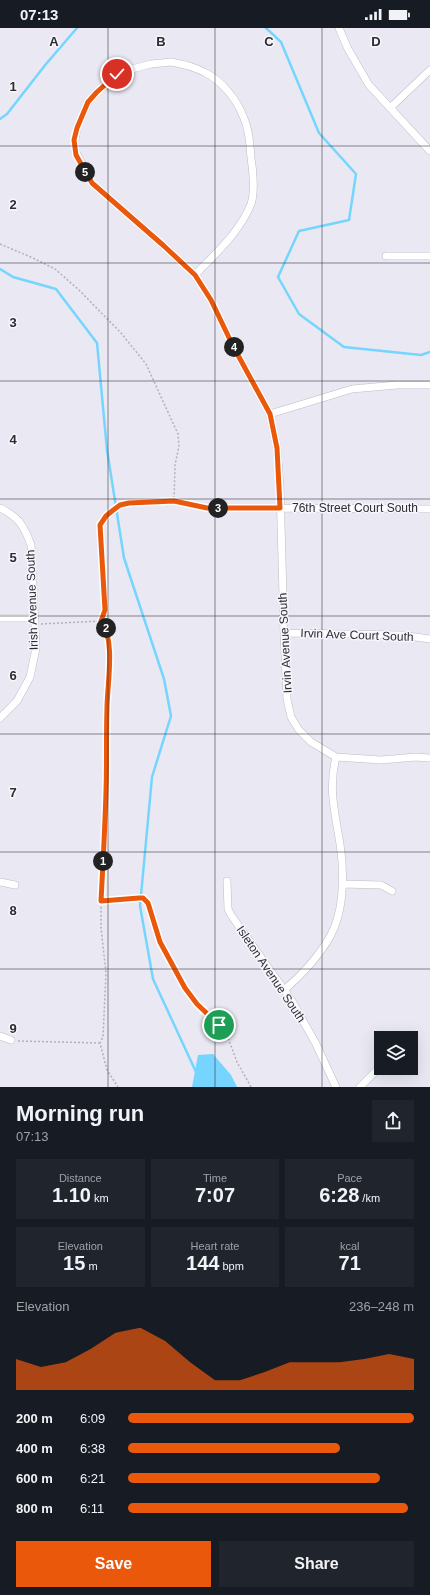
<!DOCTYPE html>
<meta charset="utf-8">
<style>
body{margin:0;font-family:Helvetica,sans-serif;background:#20242c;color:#f1f3f6;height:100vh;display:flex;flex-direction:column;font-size:15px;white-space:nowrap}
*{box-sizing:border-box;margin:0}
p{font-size:13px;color:#9ea1a6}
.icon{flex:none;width:22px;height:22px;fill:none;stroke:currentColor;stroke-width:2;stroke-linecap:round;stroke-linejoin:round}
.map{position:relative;height:1059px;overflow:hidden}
.panel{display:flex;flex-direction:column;background:#171b24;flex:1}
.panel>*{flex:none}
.buttons{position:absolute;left:374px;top:1003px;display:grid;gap:8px}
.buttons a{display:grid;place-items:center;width:44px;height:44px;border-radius:0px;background:#171b24;box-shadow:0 4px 16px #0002;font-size:20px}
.pin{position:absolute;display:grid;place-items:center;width:34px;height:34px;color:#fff;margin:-17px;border:2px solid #fff;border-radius:50%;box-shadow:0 1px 4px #0007}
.km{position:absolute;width:20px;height:20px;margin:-10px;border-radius:50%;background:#222;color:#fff;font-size:11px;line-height:20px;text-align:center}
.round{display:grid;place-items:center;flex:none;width:42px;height:42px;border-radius:0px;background:#20242c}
.head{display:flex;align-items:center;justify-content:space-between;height:68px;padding:0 16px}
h1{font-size:22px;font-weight:600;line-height:30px}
.figures{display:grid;grid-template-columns:repeat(3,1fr);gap:6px;height:68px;padding:4px 16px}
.figures div{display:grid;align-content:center;border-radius:0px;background:#20242c;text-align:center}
.figures b{font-size:20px;font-weight:600}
.figures small{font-size:11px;font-weight:400}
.figures p{font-size:11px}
.chart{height:112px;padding:8px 16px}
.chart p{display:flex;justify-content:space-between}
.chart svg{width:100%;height:72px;margin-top:4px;fill:#ea580c;opacity:.7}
.primary-button{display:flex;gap:8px;margin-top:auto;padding:8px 16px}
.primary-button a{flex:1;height:46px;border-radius:0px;background:#ea580c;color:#fff;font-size:16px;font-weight:600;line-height:46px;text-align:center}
.primary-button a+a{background:#20242c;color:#f1f3f6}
ul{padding:0 16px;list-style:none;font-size:13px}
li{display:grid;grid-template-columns:64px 48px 1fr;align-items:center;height:30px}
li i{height:10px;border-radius:5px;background:#ea580c}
.status{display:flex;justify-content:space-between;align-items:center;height:28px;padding:0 20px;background:#171b24;direction:ltr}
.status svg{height:11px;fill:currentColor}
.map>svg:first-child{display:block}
.water{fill:#75d5fe}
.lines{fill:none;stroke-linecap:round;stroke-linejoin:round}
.stream{stroke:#75d5fe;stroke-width:2.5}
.minor-casing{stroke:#bdbcc6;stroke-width:8}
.path{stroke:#b1b0b8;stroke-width:1.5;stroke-dasharray:2 2;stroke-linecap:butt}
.minor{stroke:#fff;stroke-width:7}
.route-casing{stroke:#fff;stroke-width:8}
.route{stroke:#ea580c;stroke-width:5}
.grid{fill:none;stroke:#2d2c30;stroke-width:1;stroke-opacity:0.55}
.labels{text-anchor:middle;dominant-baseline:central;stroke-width:3;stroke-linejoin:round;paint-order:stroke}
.street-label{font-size:12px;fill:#2d2c30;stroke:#f7f6fe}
.grid-label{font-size:13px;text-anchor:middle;font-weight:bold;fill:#2d2c30;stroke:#f7f6fe;stroke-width:3;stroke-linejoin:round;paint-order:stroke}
</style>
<div class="status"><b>07:13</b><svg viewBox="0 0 49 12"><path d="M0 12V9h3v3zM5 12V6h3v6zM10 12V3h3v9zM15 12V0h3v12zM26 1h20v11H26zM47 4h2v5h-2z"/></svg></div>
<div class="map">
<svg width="430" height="1059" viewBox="0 0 430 1059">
<rect width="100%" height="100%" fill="#eae9f3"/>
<path class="water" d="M213 1026 231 1047 237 1059H192L198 1027Z"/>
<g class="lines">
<path class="stream" d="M266 0 281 14 319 105 356 146 349 192 299 203 278 249 299 286 344 319 421 327 430 324
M0 91 7 86 46 36 77 0
M0 241 13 249 56 261 97 315 107 422 124 530 164 651 171 688 152 749 140 878 153 951 196 1044"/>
<defs>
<path id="minor" d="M339 0 348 21 369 57 430 123
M171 34C183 36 195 39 206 45 222 53 237 72 243 88 249 101 250 116 251 130 253 142 255 165 251 176 240 204 215 226 195 247L164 218 92 155 75 122V112L77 100 88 74 97 64 117 46 128 42 151 36Z
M390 80 430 42
M386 228H430
M195 247 211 272 233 318 270 386 277 420 280 458 284 605 287 671 291 689 299 702 311 714 336 729 381 732 416 729 430 730
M270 386 352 361 397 357H430
M0 480C19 489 24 498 31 517L36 620 30 649 17 673 0 690
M280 480 430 481
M0 590H34
M284 605 401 607 430 611
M227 853 228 881 231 887 292 973 316 1016 336 1059
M0 854 15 857
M342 856 381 857 392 863
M284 962C303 946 326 921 335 898 344 874 344 842 340 816 335 784 328 762 336 729
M0 1008 11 1012
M360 1059 381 1038"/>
</defs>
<use href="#minor" class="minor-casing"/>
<path class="path" d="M0 216 33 230 55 241 79 262 121 305 146 336 178 406 179 418 175 437 174 473 120 477 106 488 100 497 105 582 101 593 105 598 107 605 109 624 107 681V762L101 873V900L106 945 103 1009 100 1015 107 1042 118 1059
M174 473 207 480H274
M41 596 101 593
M101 873 139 870 145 872 160 914 185 960 197 976 219 997 227 1007 237 1034 251 1059
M18 1013 100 1015"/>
<use href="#minor" class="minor"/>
</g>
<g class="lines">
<defs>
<path id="route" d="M117 46 97 64 88 74 77 100 74 112 76 127 92 155 164 218 195 247 211 272 233 318 270 386 277 420 280 480H207L174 473 129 475 120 477 112 483 106 488 100 497 105 582 101 593C116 612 107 657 107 680 106 708 107 735 106 763 105 799 103 836 101 873L139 870H143L148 875 160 914 185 960 197 976 219 997"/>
</defs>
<use href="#route" class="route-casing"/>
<use href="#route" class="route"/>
</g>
<path class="grid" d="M108 0V1059M215 0V1059M322 0V1059M0 118H430M0 235H430M0 353H430M0 471H430M0 588H430M0 706H430M0 824H430M0 941H430"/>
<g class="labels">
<g class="street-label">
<text x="355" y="480">76th Street Court South</text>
<text transform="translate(32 572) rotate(-92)">Irish Avenue South</text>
<text transform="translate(357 607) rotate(2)">Irvin Ave Court South</text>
<text transform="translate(285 615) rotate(-93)">Irvin Avenue South</text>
<text transform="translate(271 946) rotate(56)">Isleton Avenue South</text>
</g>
</g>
<g class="grid-label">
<text x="54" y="18">A</text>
<text x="161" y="18">B</text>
<text x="269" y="18">C</text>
<text x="376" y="18">D</text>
<text x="13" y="63">1</text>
<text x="13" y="181">2</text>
<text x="13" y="299">3</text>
<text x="13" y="416">4</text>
<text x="13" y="534">5</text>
<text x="13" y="652">6</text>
<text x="13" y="769">7</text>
<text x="13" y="887">8</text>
<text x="13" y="1005">9</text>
</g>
</svg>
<div class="buttons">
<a><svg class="icon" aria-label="layers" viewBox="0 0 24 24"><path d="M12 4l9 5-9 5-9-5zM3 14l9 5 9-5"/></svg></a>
</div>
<div class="pin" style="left:219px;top:997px;background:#1e9e55"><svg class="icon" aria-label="arrive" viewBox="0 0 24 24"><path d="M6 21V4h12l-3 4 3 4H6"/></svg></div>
<div class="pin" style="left:117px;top:46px;background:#d93025"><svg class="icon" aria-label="check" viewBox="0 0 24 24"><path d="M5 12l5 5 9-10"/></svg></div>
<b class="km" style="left:103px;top:833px">1</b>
<b class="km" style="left:106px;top:600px">2</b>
<b class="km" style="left:218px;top:480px">3</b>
<b class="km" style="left:234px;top:319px">4</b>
<b class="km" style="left:85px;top:144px">5</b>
</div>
<section class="panel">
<div class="head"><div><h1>Morning run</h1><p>07:13</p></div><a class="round"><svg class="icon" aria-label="share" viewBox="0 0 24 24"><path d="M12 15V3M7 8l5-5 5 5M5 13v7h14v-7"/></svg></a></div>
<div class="figures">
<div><p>Distance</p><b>1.10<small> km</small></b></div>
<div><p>Time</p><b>7:07</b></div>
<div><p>Pace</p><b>6:28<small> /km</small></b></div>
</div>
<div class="figures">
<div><p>Elevation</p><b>15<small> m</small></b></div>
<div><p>Heart rate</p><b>144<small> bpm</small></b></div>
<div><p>kcal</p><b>71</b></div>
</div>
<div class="chart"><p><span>Elevation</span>236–248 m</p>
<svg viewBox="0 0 160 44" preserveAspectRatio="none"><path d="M0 44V25L10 30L20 27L30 19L40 9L50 6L60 14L70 27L80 38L90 38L100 33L110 27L120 27L130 27L140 25L150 22L160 25V44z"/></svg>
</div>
<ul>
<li><b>200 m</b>6:09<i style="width:100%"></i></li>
<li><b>400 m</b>6:38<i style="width:74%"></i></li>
<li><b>600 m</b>6:21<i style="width:88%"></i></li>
<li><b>800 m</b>6:11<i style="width:98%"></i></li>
</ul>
<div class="primary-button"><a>Save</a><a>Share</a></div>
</section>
